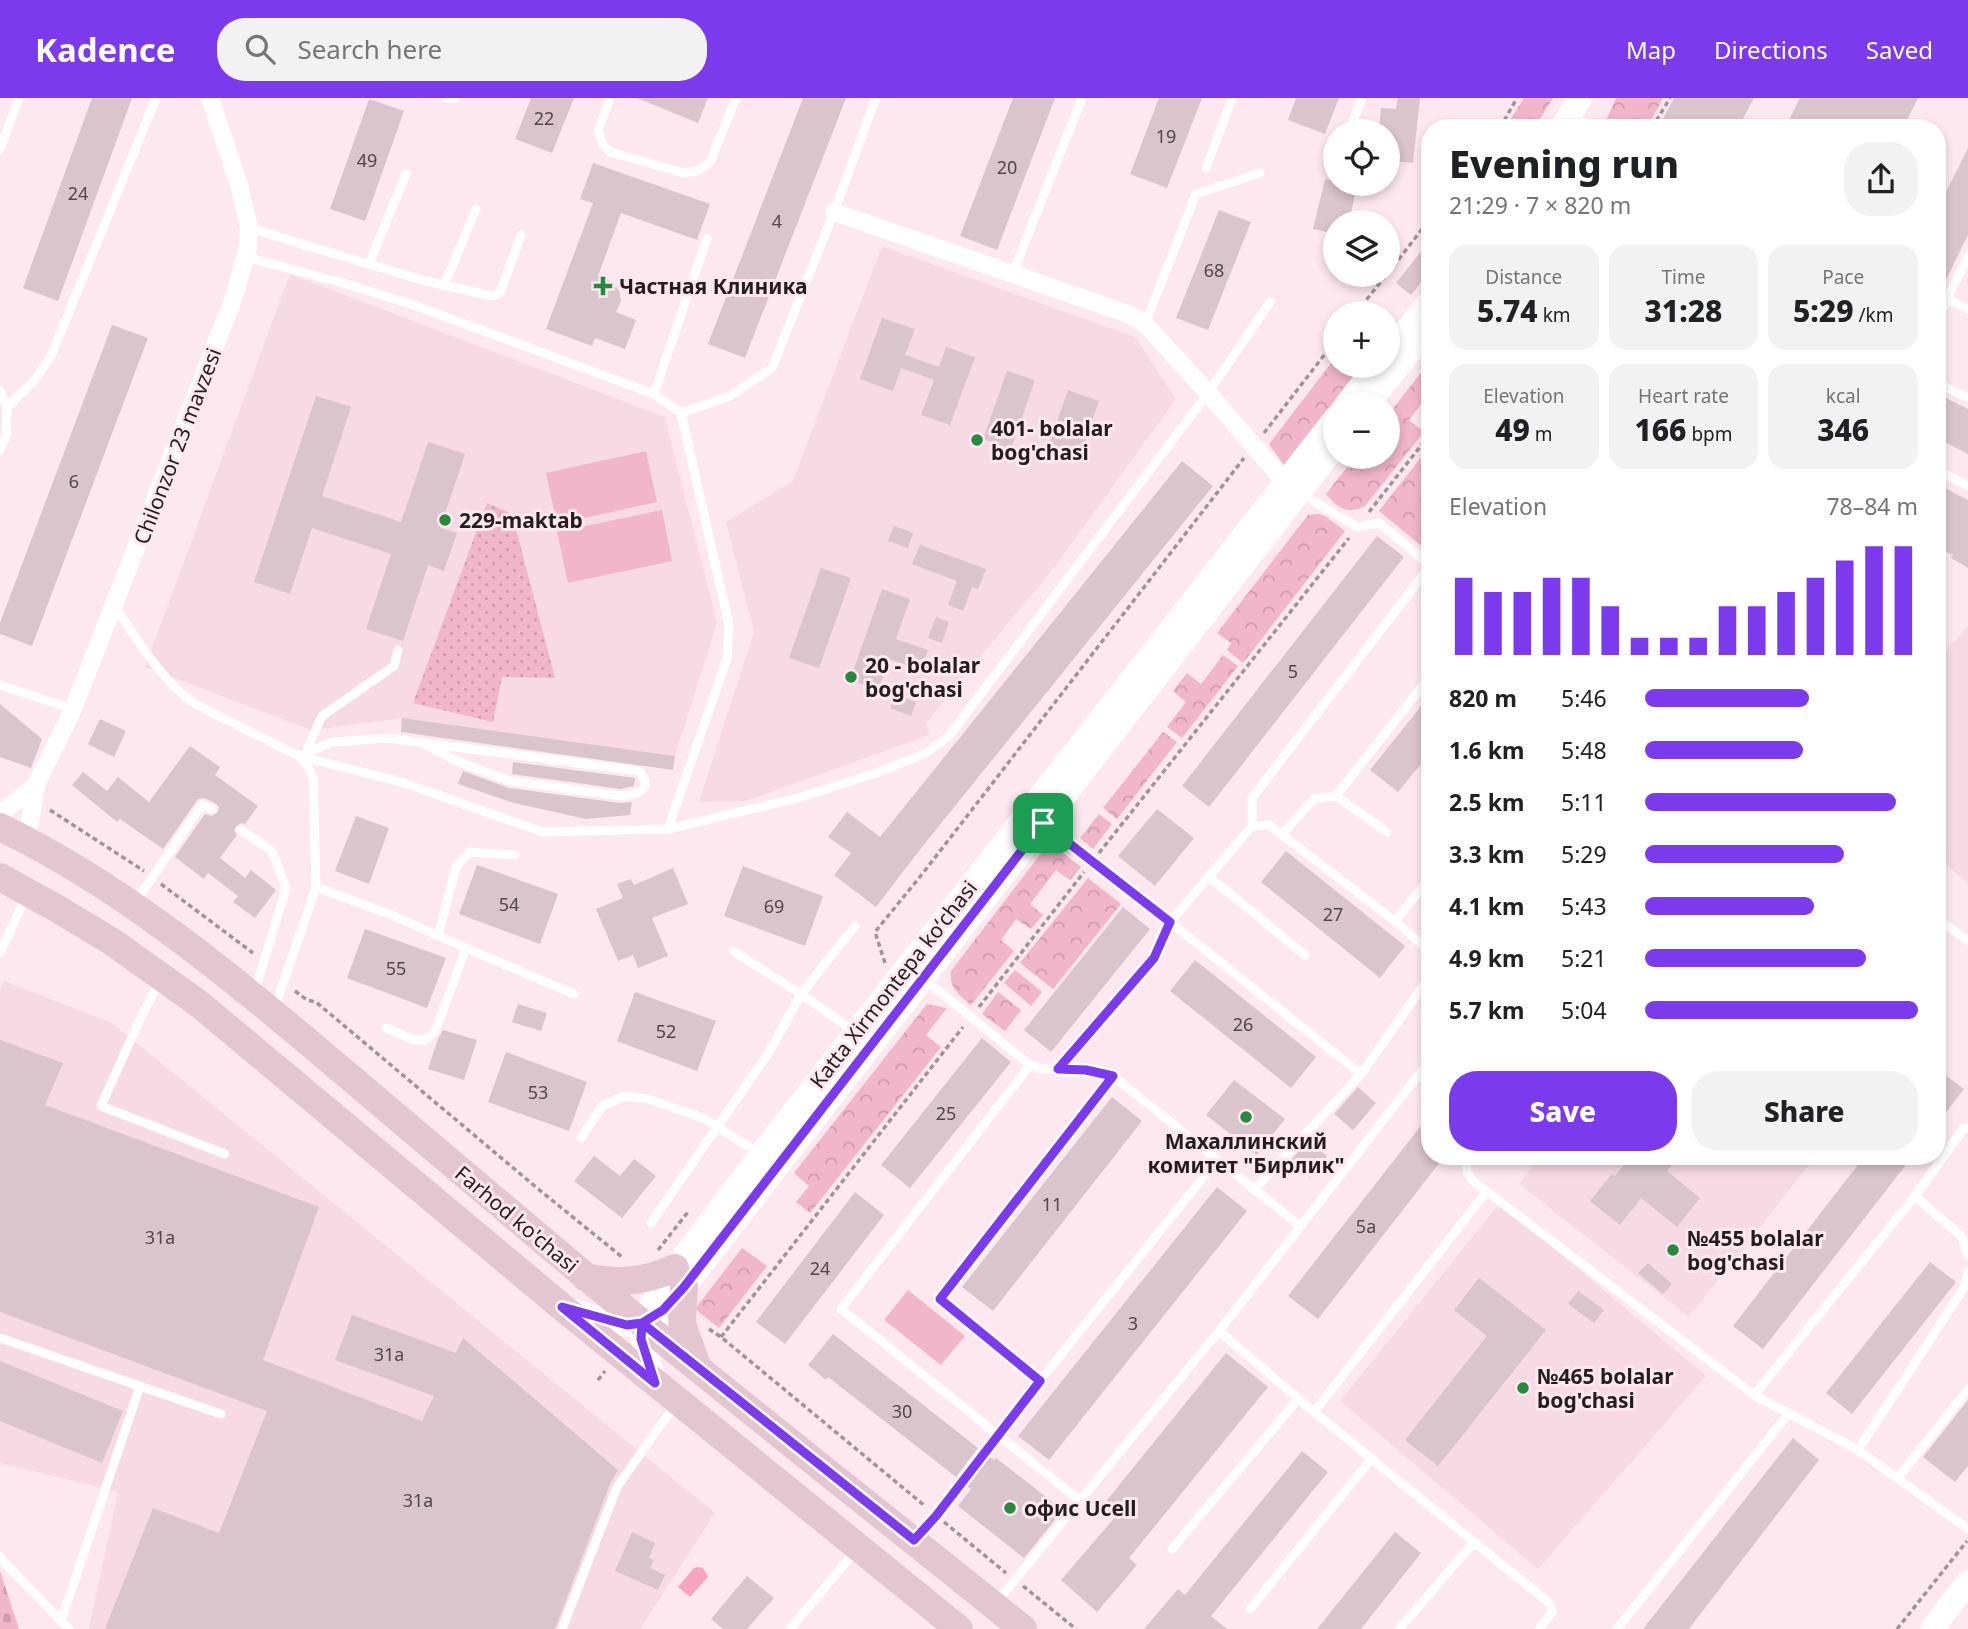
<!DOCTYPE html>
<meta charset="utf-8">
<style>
body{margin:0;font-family:"Noto Sans",sans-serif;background:#f2f2f2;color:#202124;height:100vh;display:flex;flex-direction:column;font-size:26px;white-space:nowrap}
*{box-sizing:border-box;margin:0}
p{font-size:23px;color:#757577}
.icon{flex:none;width:38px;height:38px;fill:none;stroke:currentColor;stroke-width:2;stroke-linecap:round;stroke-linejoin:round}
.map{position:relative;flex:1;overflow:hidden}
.side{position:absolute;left:1421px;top:21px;width:525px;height:1046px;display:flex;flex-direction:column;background:#fff;border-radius:28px;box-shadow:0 4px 10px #0003}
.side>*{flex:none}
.tools{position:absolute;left:1323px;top:21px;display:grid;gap:14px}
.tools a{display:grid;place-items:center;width:77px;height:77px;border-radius:50%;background:#fff;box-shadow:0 4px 10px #0003;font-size:35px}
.pin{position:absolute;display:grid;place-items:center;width:60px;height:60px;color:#fff;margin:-30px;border-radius:14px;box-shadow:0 4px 10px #0006}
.round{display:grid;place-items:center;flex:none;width:74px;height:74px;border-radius:28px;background:#f2f2f2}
.headline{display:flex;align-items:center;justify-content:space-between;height:119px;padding:0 28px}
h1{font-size:38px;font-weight:800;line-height:52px}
.metrics{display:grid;grid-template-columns:repeat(3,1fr);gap:10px;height:119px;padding:7px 28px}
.metrics div{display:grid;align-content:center;border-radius:18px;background:#f2f2f2;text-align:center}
.metrics b{font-size:30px;font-weight:800}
.metrics small{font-size:19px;font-weight:400}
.metrics p{font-size:19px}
.chart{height:196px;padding:14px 28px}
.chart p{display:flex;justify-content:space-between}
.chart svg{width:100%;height:126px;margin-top:7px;stroke:#7c3aed;stroke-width:6}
.action{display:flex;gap:14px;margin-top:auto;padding:14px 28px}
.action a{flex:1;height:80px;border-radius:28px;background:#7c3aed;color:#fff;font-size:28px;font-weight:800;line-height:80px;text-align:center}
.action a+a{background:#f2f2f2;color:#202124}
ul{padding:0 28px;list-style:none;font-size:23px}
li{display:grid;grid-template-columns:112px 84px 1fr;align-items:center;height:52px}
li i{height:18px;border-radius:9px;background:#7c3aed}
header{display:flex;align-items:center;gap:42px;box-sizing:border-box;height:98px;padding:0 35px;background:#7c3aed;color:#fff}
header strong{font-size:33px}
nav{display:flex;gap:38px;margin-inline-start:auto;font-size:24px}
.search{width:490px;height:63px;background:#f2f2f2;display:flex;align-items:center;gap:18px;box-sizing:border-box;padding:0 24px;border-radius:28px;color:#757577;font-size:26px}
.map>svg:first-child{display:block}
.built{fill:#f7dae3}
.grass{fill:url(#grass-dots)}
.forest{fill:url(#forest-crowns)}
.cemetery{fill:url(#cemetery-stones)}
.pitch{fill:#f1b6c9}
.water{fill:#f7a4c1}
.building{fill:#d9c5cb}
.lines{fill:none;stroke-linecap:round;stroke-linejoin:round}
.path{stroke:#a29398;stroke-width:3.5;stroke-dasharray:5 3.5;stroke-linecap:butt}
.service{stroke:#fff;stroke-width:9}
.minor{stroke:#fff;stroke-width:18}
.secondary{stroke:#fff;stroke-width:24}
.primary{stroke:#e3c6d0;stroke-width:28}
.route-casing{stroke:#fff;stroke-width:14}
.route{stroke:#7c3aed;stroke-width:9}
.poi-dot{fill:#27893d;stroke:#fde8ef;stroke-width:2.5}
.labels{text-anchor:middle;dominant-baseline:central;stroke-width:6;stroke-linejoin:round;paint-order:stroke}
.number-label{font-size:18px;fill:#51474a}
.poi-label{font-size:21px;font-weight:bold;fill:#241d1f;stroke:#fde8ef;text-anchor:start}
.street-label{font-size:21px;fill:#241d1f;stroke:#fde8ef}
</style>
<header>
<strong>Kadence</strong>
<div class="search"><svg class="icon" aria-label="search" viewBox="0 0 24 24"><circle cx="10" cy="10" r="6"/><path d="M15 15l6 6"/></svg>Search here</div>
<nav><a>Map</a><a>Directions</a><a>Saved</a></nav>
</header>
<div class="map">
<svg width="1968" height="1531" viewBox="0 0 1968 1531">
<defs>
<pattern id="grass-dots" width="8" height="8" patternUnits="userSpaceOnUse" patternTransform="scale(1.75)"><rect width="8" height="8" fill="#f1b6c9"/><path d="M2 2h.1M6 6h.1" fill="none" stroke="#ce9cac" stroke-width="1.8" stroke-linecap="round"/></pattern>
<pattern id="forest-crowns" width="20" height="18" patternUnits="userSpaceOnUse" patternTransform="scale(1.75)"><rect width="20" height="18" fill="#f1b6c9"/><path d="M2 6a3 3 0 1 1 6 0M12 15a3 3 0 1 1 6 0" fill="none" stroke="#ce9cac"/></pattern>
<pattern id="cemetery-stones" width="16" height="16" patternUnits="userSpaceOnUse" patternTransform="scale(1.75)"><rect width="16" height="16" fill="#f1b6c9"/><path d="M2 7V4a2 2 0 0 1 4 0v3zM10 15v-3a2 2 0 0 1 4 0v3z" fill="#ce9cac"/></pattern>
</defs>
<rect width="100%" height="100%" fill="#fde8ef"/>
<path class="built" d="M882 148 1135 239 1176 301 1056 467 926 625 929 637 746 703 699 704 754 534 726 424 793 383Z
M290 176 665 319 717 525 675 658 403 620 311 632 145 569Z
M1968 529V785L1937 759V562Z
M4 883 112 925 715 1415 640 1531H89L118 1394 0 1365V894Z
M1540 1059H1815L1689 1219 1519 1086Z
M1500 1105 1706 1278 1538 1471 1340 1303Z"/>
<path class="grass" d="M487 405 512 416 555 580 502 579 493 624 413 605Z"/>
<path class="forest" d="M1524 0H1553L1534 30H1505Z
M1616 0H1663L1647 30H1606L1604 27Z
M1335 260V268H1361L1284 367 1269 346Z
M1430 263V305L1425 301 1409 322 1424 334 1365 408C1348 417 1337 410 1326 396L1355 359H1388V317Z
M1430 348V455L1379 413Z
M1319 416 1325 418 1345 433 1243 565 1227 552 1231 545 1217 535 1308 417Z
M1223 557 1238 568 1182 640 1167 629 1186 604 1173 593 1187 575 1201 586Z
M1163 634 1177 644 1117 721 1103 710Z
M1099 716 1112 726 1093 751 1080 740Z
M1050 750 1059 752 1081 769 1070 782 1056 772 1030 806 1043 817 1031 831 1016 821 1001 842 1014 853 971 907C959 897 949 890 951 873L1042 754Z
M1088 780 1121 806 1053 891 1020 865Z
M1015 872 1042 894 1031 908 1004 885Z
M998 894 1021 912 1005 933 982 916Z
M927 906 947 910 926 937 941 949 810 1115 796 1104 809 1088 794 1075Z
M742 1150 767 1168 719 1230 695 1211Z"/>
<path class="cemetery" d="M0 1473 19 1531H0Z"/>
<path class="pitch" d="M646 353 657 404 557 426 546 375Z
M662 412 672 463 568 485 557 434Z
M908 1192 965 1238 941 1267 884 1222Z"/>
<path class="water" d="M698 1469 703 1470 708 1479 690 1499 678 1489 694 1470Z"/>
<path class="building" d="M92 0H132L58 203 23 190Z
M531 0H574L552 55 515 41Z
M637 0H708L698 25Z
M803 0H846L745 260 708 246Z
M1013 0H1055L997 152 960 138Z
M1159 0H1202L1167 90 1130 76Z
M1296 0H1339L1325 36 1288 22Z
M1398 0H1420L1413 65 1388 63V33H1379L1381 10 1396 11Z
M1674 0H1754L1738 30H1658Z
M1800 0H1918L1903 30H1785Z
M369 1 404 13 365 123 330 111Z
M1968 50V137L1937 200V112Z
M593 65 710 106 697 142 621 115 598 178 610 183 619 192 621 203 616 214 636 222 625 251 595 240 592 248 546 231 593 105 580 101Z
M1325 81 1335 83V86L1357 88 1349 124H1335V136L1313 131Z
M1219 112 1251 124 1208 232 1176 220Z
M1430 142V173L1411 197 1396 185Z
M882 220 915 231 905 257 939 269 946 249 975 259 950 327 921 317 934 282 901 270 893 293 860 281Z
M112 227 148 240 32 548 0 536V525Z
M1007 273 1035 282 1011 351 983 341Z
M1068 292 1099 303 1078 363 1047 352Z
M316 298 351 309 322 398 401 424 428 344 465 356 440 430 457 435 444 473 428 467 403 543 366 531 391 456 312 430 290 496 254 484Z
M1942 298 1968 311V356L1937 340V308Z
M1182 363 1213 388 922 749 876 809 834 777 851 755 828 739 847 714 880 739Z
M1937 386 1968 402V470L1951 460 1953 457 1937 450Z
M894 428 913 435 908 450 888 443Z
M1377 438 1404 459 1209 709 1182 688Z
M920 447 986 471 978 491 972 489 963 513 948 507 957 483 912 466Z
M821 470 851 480 819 570 789 560Z
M882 491 910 501 896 541 928 552 921 572 889 561 878 592 850 582Z
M936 519 949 524 942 545 928 540Z
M895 596 916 604 911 618 890 610Z
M1430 597V655L1398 694 1370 672Z
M0 606 42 641 31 670 0 659Z
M402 620 675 658 673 672 401 634Z
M100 621 126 633 114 659 88 646Z
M190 648 220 669 215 677 258 708 245 726 241 725 236 728 234 732 237 737 220 760 245 780 251 772 276 792 255 820 233 804 238 798 208 775 204 781 175 759 205 716 212 718 218 714 219 709 215 705 204 700 198 701 163 751 120 721 117 724 72 687 83 674 107 693 118 679 149 704Z
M513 664 635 680 634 688 621 691 512 676Z
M463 673 509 690 620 705 632 704 630 717 586 721 514 705 458 686Z
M1157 711 1194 740 1155 788 1118 758Z
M356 718 389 730 369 786 335 773Z
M1286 753 1405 848 1380 880 1261 784Z
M477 767 558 796 540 846 459 816Z
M743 768 823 798 805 848 724 818Z
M673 770 688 806 652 820 668 858 638 870 633 857 618 863 596 811 623 800 617 786 631 781 634 787Z
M1123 809 1150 831 1051 954 1024 932Z
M365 831 446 860 427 910 347 880Z
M1195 862 1316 959 1291 990 1170 893Z
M635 894 716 923 697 973 617 943Z
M518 906 547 915 541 933 512 924Z
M443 932 477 942 464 982 428 971 438 941Z
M982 940 1011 964 910 1090 881 1067Z
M0 942 63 965 45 1007 319 1109 263 1262 422 1323 434 1298 335 1262 352 1217 456 1255 463 1240 618 1372 610 1386 555 1531H105L153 1410 219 1435 267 1313 0 1214Z
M506 954 587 984 569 1033 488 1004Z
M1937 971 1964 991 1937 1026Z
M1234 982 1285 1021 1257 1057 1206 1017Z
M1358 989 1376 1005 1353 1032 1334 1016Z
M1112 999 1142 1023 993 1213 962 1189Z
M1430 1016V1059H1444L1318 1221 1288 1198Z
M1308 1043 1327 1058 1310 1079 1290 1063Z
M594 1058 620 1078 634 1061 656 1078 622 1120 574 1083Z
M1630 1059H1679L1667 1073 1700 1100 1677 1129 1641 1100 1620 1127 1590 1103 1612 1076 1615 1078Z
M1864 1059H1912L1763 1251 1733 1228Z
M1217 1089 1247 1113 1049 1362 1018 1338Z
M855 1094 884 1117 785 1246 756 1224Z
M1930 1164 1956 1184 1852 1316 1826 1295Z
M1648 1165 1672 1186 1663 1196 1638 1175Z
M1479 1180 1546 1232 1438 1368 1405 1342 1487 1238 1454 1212Z
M1578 1193 1604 1212 1594 1225 1568 1206Z
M833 1236 978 1350 956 1379 828 1279 826 1282 808 1267Z
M1226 1255 1268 1289 1129 1460 1137 1467 1097 1514 1061 1482 1116 1418 1103 1407Z
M0 1263 123 1313 102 1365 0 1323Z
M1968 1302V1368L1955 1384 1923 1359Z
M1793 1340 1819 1362 1698 1519 1689 1531H1643Z
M1302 1353 1328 1374 1211 1518 1227 1531H1144L1178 1491 1185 1497Z
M989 1358 994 1362 996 1360 1063 1412 1024 1460 958 1408 971 1391 967 1388Z
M632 1434 655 1445 649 1460 654 1462 650 1470 665 1477 658 1492 615 1473Z
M1395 1434 1421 1455 1361 1531H1317Z
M747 1478 774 1500 747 1531H723L711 1521Z"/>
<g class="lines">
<path class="path" d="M1500 30 1517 0
M1652 30 1670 0
M1388 175 1430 121
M1356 215 1386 177
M1264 335 1335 243
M1369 414 1430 336
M50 712 144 773
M1099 755 1349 440
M161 786 253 855
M885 865 875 834 923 775 1244 360
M295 893 307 902 316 904 537 1090 622 1159
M979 909 1084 774
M658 1152 688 1114
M709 1231 721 1239 925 1408
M721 1239 963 929
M598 1282 605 1273
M944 1424 1006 1475
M1023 1488 1076 1531
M1897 1531 1967 1443"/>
<path class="service" d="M446 0H456
M610 0 598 32 603 47 610 54 684 75 697 73 710 64 736 0
M1584 24 1593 30
M1349 33 1362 0
M0 51 19 0
M1206 70 1232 0
M249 130 422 182 492 198 500 195 521 137
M246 159 343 185 411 206 654 296 681 315 729 527 727 560 668 731
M369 166 406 76
M1012 177 1082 0
M444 188 476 111
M1947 201 1968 211
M1937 222 1968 158
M1145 226 1196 96 1260 75
M1937 285 1968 300
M0 292 7 309 6 338 0 352
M654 296 707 140
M7 309 35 282 51 258 156 0
M681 315 730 298 772 270 834 114 876 0
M1937 372 1968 388
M1302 396 1357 429 1379 425 1430 467
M114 508C138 542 161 582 195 606L299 658 307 667 313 679 316 789 274 912
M0 587 73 611
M420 644 459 664 510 683 621 698C637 697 655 691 639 673L387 640 332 644 299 658 401 684 543 734 668 731 798 700 876 675 926 655 949 638 1208 295 1270 204
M305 656 322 618 394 568 398 552
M1336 698 1430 578
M1043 725 1170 824 1252 728V700L1430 468
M1252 728 1269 727 1395 823 1430 854
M241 732 272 753 286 790 255 893
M1281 737 1314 701 1336 698 1387 734
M1208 778 1305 857
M316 789 392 817 466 850 574 896
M134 806 202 707 212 711
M1937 820 1968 843
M1395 823 1430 780
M438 838 456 769 469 754 515 757
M733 853 801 896 854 933
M0 855 26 799
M924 881 1030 967 1041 971 1086 972 1113 978 1300 1128
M160 883 141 919 101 1008 225 1056
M386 930 415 942H425L435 934 466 850
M1430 962 1219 1233 1314 1314 1487 1093
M1030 967 841 1211 1079 1402
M1058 971 1154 860 1170 824 1361 976
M581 1040 602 1008 625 998 648 1001 703 1020 759 1055
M1469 1059 1466 1064 1467 1074 1473 1083 1754 1297 1858 1352 1968 1431
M1254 1092 1361 976 1430 878
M1915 1098 1962 1139 1968 1158
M651 1125 769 954 801 896 855 828
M0 1240 221 1316
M1040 1283 940 1201 1113 978
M1754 1297 1915 1098 1964 1030H1968
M1314 1314 1548 1504 1553 1513 1539 1531
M1858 1352 1965 1188 1968 1173
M1898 1380 1968 1291
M915 1441 936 1417 997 1336 1217 1062
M1172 1451 1298 1301
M0 1458 1 1461 69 1531
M996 1505 1219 1233
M1250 1511 1371 1361
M61 1523 140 1288
M562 1531 617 1389 659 1329 678 1305
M790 1531 857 1451
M1399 1531 1474 1444
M1617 1531 1789 1315"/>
<path class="minor" d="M834 114 1128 216 1145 226 1208 295 1285 384 1294 390
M0 716 36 687
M27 742 36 687 73 611 233 202 248 149 249 130 240 90 210 0"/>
<path class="secondary" d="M1562 30 1580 0
M1400 241 1430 203
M1347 306 1373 274
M1368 306 1430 229
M565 1210C584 1215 622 1232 641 1225 659 1220 672 1202 684 1189L1335 348
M655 1285C639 1233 635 1230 666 1183L761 1056 1335 321
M1932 1531 1968 1484"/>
<path class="primary" d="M0 729C116 785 222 871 320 954 387 1010 453 1067 520 1123 684 1263 855 1395 1023 1531
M0 779 56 810 111 843 198 905 562 1209 959 1531
M585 1179C619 1186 643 1184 675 1170
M684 1189 682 1220 683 1229 698 1270"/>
</g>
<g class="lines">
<defs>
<path id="route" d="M1043 725 684 1189 663 1212 642 1225 641 1241 655 1285 562 1209 627 1227 642 1225 914 1442 936 1418 1040 1283 940 1201 1113 978 1086 972 1058 971 1154 860 1170 824 1043 725"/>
</defs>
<use href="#route" class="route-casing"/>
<use href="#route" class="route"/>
</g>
<g class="poi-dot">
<path d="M599.5 177.5h7v7h7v7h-7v7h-7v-7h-7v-7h7z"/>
<circle cx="977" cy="342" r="7"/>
<circle cx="445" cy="422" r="7"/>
<circle cx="851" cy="579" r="7"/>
<circle cx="1246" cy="1019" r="7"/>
<circle cx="1673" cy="1152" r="7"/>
<circle cx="1523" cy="1290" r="7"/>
<circle cx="1010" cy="1410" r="7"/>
</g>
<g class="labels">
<g class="number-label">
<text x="544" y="20">22</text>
<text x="1166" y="38">19</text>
<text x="367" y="62">49</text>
<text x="1007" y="69">20</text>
<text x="78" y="95">24</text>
<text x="777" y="123">4</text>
<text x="1214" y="172">68</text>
<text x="74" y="383">6</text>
<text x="1293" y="573">5</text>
<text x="509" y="806">54</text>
<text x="774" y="808">69</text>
<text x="1333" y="816">27</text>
<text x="396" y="870">55</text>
<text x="1243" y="926">26</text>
<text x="666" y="933">52</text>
<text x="538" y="994">53</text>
<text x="946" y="1015">25</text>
<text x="1052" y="1106">11</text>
<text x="1366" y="1128">5а</text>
<text x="160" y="1139">31а</text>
<text x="820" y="1170">24</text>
<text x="1133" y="1225">3</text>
<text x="389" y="1256">31а</text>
<text x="902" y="1313">30</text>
<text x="418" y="1402">31а</text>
</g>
<g class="poi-label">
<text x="619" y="188">Частная Клиника</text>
<text x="991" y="330">401- bolalar<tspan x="991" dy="24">bog'chasi</tspan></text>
<text x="459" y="422">229-maktab</text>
<text x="865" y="567">20 - bolalar<tspan x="865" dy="24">bog'chasi</tspan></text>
<text x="1246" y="1043" text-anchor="middle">Махаллинский<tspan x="1246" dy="24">комитет "Бирлик"</tspan></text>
<text x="1687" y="1140">№455 bolalar<tspan x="1687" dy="24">bog'chasi</tspan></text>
<text x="1537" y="1278">№465 bolalar<tspan x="1537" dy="24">bog'chasi</tspan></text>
<text x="1024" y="1410">офис Ucell</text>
</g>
<g class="street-label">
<text transform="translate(177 348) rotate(-69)">Chilonzor 23 mavzesi</text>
<text transform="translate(893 886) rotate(-52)">Katta Xirmontepa koʻchasi</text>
<text transform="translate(517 1121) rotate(40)">Farhod ko'chasi</text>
</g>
</g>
</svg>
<div class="tools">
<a><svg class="icon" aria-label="locate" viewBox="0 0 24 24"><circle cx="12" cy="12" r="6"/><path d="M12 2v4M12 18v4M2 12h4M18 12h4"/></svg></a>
<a><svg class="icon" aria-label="layers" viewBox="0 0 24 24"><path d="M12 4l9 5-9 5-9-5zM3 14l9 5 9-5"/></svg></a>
<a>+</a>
<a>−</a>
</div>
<div class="pin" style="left:1043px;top:725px;background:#1e9e55"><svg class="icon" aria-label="arrive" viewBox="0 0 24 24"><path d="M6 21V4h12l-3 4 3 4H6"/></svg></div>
<section class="side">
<div class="headline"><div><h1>Evening run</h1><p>21:29 · 7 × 820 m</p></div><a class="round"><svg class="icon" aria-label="share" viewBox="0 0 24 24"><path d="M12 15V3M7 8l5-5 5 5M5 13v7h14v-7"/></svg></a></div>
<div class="metrics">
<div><p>Distance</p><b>5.74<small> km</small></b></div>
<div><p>Time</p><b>31:28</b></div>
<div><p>Pace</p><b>5:29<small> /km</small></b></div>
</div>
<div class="metrics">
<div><p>Elevation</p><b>49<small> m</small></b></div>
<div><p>Heart rate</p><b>166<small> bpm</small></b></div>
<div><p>kcal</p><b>346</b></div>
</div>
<div class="chart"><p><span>Elevation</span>78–84 m</p>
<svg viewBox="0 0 160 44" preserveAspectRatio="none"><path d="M5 44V17M15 44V22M25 44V22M35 44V17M45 44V17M55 44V27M65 44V38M75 44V38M85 44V38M95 44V27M105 44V27M115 44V22M125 44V17M135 44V11M145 44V6M155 44V6"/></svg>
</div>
<ul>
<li><b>820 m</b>5:46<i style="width:60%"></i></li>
<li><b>1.6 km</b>5:48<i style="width:58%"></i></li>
<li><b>2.5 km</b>5:11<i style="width:92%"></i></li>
<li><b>3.3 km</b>5:29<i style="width:73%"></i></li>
<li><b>4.1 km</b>5:43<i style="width:62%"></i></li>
<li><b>4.9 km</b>5:21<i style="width:81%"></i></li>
<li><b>5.7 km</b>5:04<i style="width:100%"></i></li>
</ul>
<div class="action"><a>Save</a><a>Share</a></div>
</section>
</div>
